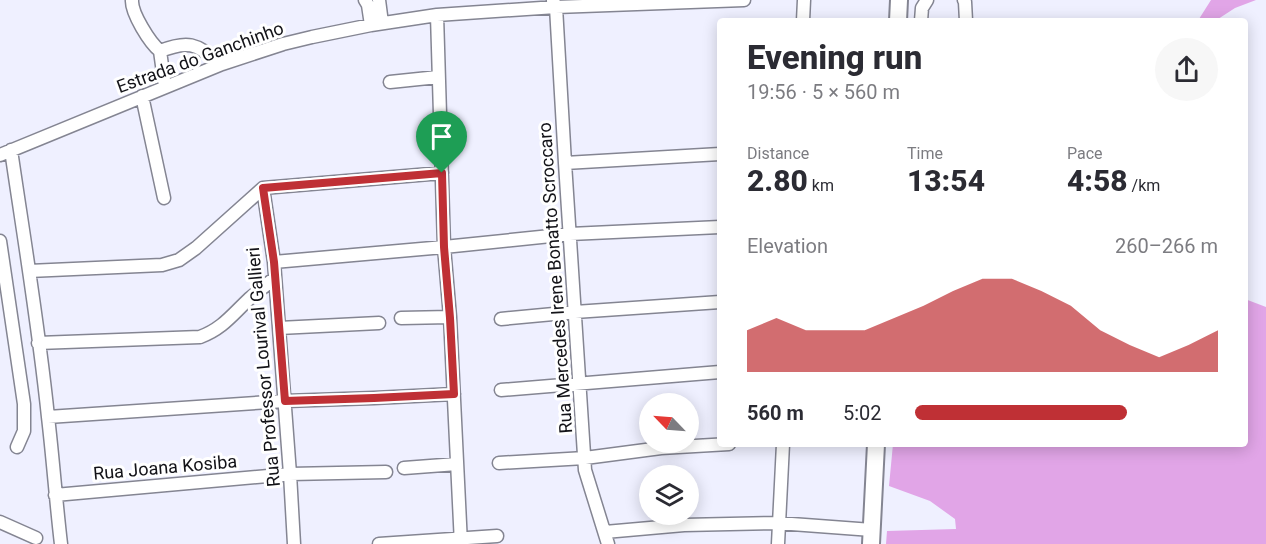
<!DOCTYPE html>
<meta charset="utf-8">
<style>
body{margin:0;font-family:Roboto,sans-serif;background:#f7f7f7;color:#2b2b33;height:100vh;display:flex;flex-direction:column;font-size:22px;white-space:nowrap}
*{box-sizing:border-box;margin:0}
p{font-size:20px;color:#7c7c81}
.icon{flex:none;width:33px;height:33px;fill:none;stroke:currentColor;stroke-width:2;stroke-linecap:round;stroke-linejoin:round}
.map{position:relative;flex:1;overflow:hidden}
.details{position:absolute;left:717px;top:18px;width:531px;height:429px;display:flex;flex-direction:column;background:#fff;border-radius:6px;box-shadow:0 3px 15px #0003}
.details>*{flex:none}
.needle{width:39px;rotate:295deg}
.buttons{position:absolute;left:639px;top:393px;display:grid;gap:12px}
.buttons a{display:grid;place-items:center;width:60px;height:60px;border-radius:50%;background:#fff;box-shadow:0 3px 15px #0003;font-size:30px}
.pin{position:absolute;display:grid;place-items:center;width:51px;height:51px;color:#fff;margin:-62px -26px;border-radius:50% 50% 50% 0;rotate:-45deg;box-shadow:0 0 6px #0007}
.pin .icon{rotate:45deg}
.round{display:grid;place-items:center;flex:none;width:63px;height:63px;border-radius:32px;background:#f7f7f7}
.head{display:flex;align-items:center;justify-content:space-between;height:102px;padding:0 30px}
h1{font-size:33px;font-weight:800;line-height:45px}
.metrics{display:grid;grid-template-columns:repeat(3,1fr);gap:9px;height:102px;padding:6px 30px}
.metrics div{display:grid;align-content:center}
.metrics b{font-size:30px;font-weight:800}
.metrics small{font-size:16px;font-weight:400}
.metrics p{font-size:16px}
.chart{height:168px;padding:12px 30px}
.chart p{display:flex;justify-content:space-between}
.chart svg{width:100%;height:108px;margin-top:6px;fill:#bf3035;opacity:.7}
ul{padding:0 30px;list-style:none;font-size:20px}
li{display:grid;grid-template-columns:96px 72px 1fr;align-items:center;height:45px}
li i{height:15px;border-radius:8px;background:#bf3035}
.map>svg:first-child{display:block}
.forest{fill:#e1a5e7}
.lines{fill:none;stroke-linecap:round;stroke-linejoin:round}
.minor-casing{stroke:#848592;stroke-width:15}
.major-casing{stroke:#848592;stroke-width:20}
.minor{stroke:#fff;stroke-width:12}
.major{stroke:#fff;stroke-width:16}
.route-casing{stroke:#fff;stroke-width:12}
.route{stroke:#bf3035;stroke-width:8}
.labels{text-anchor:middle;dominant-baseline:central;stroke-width:6;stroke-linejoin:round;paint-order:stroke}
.street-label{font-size:18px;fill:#131318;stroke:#fff}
</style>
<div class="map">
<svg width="1266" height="544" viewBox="0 0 1266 544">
<rect width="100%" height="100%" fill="#eff0ff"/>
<path class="forest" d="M1211 0H1256L1235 8 1215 21H1203L1199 19Z
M1245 299 1266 307V544H886L887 531 956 529 955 519 930 501 889 486 893 444H1245Z"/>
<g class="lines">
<defs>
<path id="minor" d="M132 0C131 13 150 43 160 51 191 39 196 45 222 64
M365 0 368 5 371 25
M379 0 382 23
M964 0 965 2 966 21
M553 1 556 7 565 163 585 470 608 544
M437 15 444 247 450 317 461 544
M803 21 804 0
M921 21 922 8 927 0
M160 51 165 87
M390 82 438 77
M142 96 164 198
M11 150C24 239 39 328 48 417 53 459 56 502 61 544
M0 155 222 64 283 44 312 37 371 25 437 15 556 7 744 0
M565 163 720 154
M263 188 274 262 290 474 294 544
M0 241 24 404V431L17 447
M274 262 444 247 570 234 720 227
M29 271 162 265 179 260 196 248 263 188 442 173
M401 318 450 317
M501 319 575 312 720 302
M279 328 379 323
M38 343 200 337C222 329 232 315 249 299 257 292 266 285 275 278
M501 390 720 372
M48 417 285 401 374 398 454 394
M499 463 585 458 661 448 729 444
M404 468 457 464
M55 495 290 474 386 472
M0 522 36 538
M605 532 684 525 778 523 872 530
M379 544 497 536
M778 544 783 444"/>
<path id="major" d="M898 21 899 0
M871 544 876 444"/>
</defs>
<use href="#minor" class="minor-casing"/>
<use href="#major" class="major-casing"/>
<use href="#minor" class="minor"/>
<use href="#major" class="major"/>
</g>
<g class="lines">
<defs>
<path id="route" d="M442 173 444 247 450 318 454 394 374 398 285 401 274 262 263 188Z"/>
</defs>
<use href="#route" class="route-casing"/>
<use href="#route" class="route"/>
</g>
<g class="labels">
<g class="street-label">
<text transform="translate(200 57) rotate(-20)">Estrada do Ganchinho</text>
<text transform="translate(555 278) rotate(-94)">Rua Mercedes Irene Bonatto Scroccaro</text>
<text transform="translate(263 367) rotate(-95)">Rua Professor Lourival Gallieri</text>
<text transform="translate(165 467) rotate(-5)">Rua Joana Kosiba</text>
</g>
</g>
</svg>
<div class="buttons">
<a><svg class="needle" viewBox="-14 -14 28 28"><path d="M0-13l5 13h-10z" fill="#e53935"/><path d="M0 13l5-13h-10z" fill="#7c7c81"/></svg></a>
<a><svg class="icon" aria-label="layers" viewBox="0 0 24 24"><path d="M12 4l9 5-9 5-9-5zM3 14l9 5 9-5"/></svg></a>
</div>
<div class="pin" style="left:442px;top:173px;background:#1e9e55"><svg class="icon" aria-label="arrive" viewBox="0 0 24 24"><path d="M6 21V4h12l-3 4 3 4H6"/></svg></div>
<section class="details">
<div class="head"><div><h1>Evening run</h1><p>19:56 · 5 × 560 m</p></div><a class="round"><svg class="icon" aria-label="share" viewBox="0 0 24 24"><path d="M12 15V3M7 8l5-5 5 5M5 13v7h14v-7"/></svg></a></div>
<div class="metrics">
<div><p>Distance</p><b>2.80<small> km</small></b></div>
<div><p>Time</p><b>13:54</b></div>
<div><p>Pace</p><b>4:58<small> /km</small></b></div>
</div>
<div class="chart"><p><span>Elevation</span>260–266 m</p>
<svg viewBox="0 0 160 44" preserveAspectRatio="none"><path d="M0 44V27L10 22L20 27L30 27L40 27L50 22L60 17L70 11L80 6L90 6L100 11L110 17L120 27L130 33L140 38L150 33L160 27V44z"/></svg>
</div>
<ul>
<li><b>560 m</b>5:02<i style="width:70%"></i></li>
</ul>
</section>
</div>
